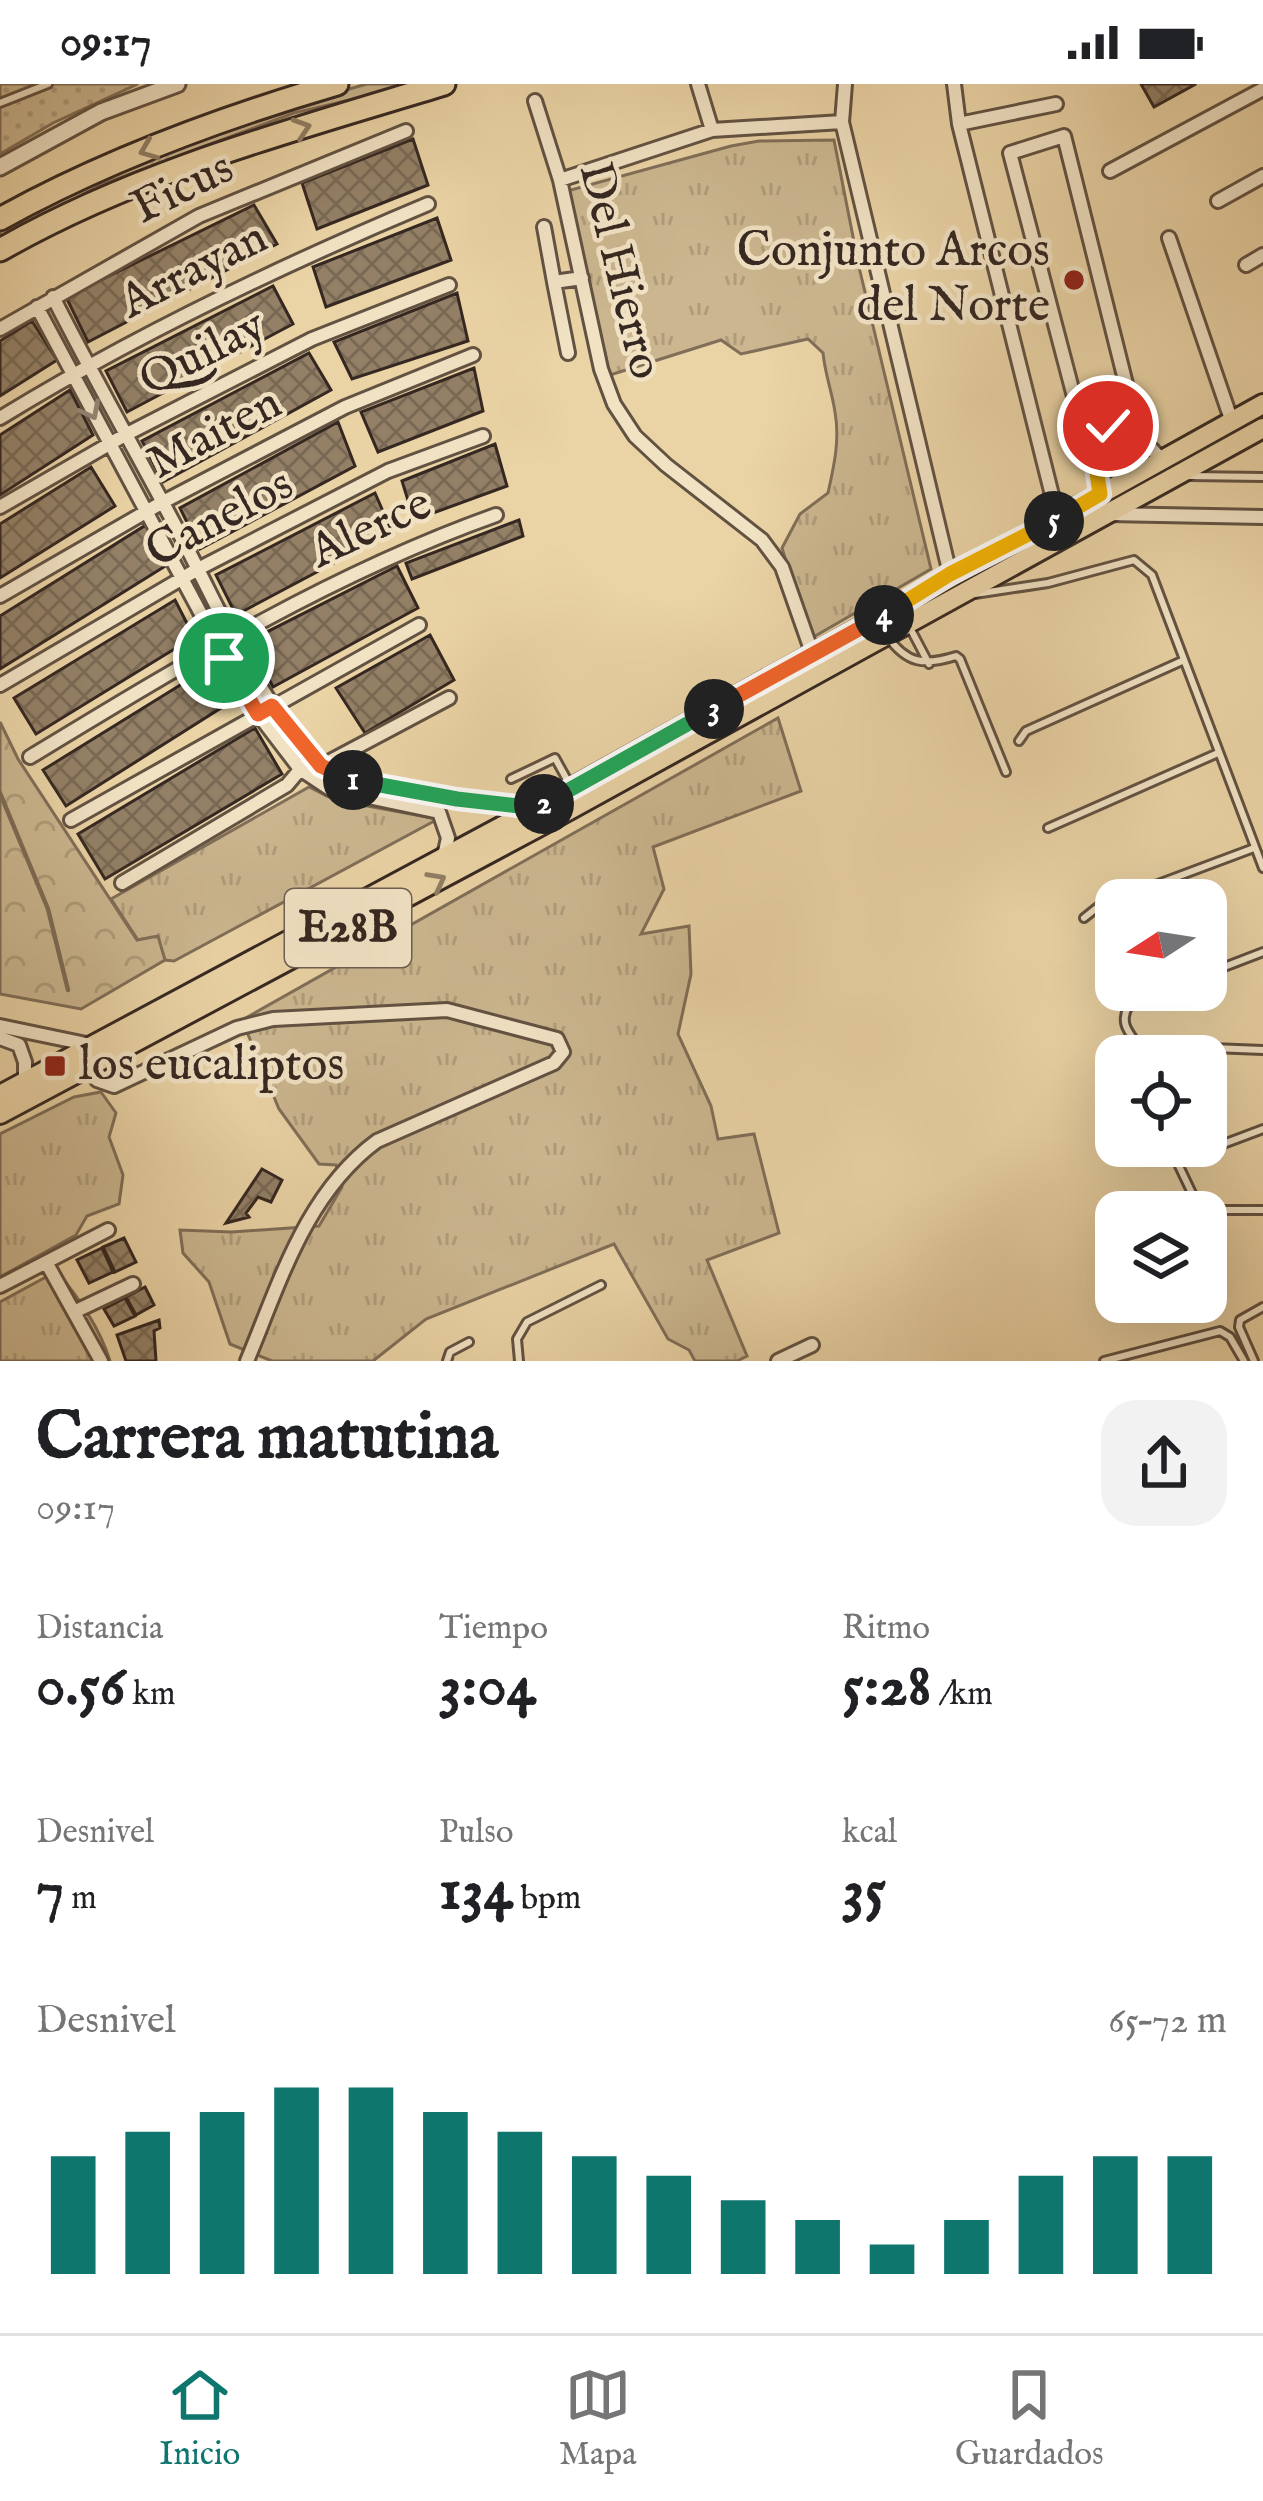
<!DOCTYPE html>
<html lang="es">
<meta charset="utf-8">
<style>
body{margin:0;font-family:"IM FELL English",serif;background:#f2f2f2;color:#202124;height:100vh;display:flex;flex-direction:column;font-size:45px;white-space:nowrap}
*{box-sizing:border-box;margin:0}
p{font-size:39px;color:#757577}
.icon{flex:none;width:66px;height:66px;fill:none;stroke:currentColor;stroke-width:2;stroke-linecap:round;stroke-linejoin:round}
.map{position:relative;height:1277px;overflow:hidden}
.sheet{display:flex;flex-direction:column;background:#fff;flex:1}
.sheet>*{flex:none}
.needle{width:78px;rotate:258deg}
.buttons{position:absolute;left:1095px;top:795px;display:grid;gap:24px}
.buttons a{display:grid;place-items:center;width:132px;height:132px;border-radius:24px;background:#fff;box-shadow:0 12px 48px #0002;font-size:60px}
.pin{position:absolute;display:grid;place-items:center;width:102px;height:102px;color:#fff;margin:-51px;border:6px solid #fff;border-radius:50%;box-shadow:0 3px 12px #0007}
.km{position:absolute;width:60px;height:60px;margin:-30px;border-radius:50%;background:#222;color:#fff;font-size:33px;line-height:60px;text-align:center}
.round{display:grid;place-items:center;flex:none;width:126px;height:126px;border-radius:36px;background:#f2f2f2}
.head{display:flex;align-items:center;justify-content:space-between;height:204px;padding:0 36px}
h1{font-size:66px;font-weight:800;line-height:90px}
.figures{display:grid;grid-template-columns:repeat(3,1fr);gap:18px;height:204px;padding:12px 36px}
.figures div{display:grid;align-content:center}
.figures b{font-size:60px;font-weight:800}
.figures small{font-size:33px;font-weight:400}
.figures p{font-size:33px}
.chart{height:336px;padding:24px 36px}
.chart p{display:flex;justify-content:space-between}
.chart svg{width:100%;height:216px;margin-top:12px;stroke:#0f766e;stroke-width:6}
.status{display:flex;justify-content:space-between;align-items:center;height:84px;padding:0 60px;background:#fff;direction:ltr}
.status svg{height:33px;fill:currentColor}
.dock{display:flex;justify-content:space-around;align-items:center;height:168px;border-top:3px solid #e0e0e0;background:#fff;font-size:33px;color:#757577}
.dock a{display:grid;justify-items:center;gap:6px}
.dock .active{color:#0f766e}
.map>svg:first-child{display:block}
.grass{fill:url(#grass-tufts);stroke:#806e58;stroke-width:3}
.forest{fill:url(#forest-crowns);stroke:#806e58;stroke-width:3}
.park{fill:url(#park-dots);stroke:#806e58;stroke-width:3}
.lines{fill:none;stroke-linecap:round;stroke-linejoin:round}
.stream{stroke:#7c6b55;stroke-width:4.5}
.building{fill:url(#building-cross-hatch);stroke:#352721;stroke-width:3}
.service-casing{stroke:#625242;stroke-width:12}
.minor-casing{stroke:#625242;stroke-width:18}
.tertiary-casing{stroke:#625242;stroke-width:21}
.primary-casing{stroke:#352721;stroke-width:24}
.trunk-casing{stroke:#352721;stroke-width:27}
.service{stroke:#f1e2c4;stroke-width:6}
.minor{stroke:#f1e2c4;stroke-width:12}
.tertiary{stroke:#f1e2c4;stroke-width:15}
.primary{stroke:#ead3a5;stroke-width:18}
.trunk{stroke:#ead3a5;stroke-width:21}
.oneway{stroke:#907d63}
.oneway2{stroke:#938472}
.split-1-casing{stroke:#fff;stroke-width:24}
.split-2-casing{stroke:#fff;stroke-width:24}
.split-3-casing{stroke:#fff;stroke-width:24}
.split-4-casing{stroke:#fff;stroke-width:24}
.split-5-casing{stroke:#fff;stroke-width:24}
.split-6-casing{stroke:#fff;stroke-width:24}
.split-1{stroke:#f0652b;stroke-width:15}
.split-2{stroke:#22a559;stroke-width:15}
.split-3{stroke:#22a559;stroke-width:15}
.split-4{stroke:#f0652b;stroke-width:15}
.split-5{stroke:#f5b400;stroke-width:15}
.split-6{stroke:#f5b400;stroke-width:15}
.poi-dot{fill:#8f2418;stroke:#f1e2c4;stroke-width:4.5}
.labels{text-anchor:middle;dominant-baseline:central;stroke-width:9;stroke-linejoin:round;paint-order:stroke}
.shield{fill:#f1e2c4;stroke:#6d5f52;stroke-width:3}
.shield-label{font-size:45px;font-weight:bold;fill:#352721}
.street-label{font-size:48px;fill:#352721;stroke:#f1e2c4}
.poi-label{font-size:48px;fill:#352721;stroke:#f1e2c4;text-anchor:end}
</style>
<div class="status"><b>09:17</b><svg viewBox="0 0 49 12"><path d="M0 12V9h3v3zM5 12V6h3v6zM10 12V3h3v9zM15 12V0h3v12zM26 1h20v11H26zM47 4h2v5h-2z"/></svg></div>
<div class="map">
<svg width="1263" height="1277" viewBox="0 0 1263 1277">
<defs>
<pattern id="grass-tufts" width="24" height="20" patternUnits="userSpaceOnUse" patternTransform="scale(3)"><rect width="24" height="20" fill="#cbb68f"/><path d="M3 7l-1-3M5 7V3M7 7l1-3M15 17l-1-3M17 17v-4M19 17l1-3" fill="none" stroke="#af9c7b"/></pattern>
<pattern id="forest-crowns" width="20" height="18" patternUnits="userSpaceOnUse" patternTransform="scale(3)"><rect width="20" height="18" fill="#cbb68f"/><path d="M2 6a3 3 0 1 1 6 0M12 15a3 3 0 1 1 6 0" fill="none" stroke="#af9c7b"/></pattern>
<pattern id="park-dots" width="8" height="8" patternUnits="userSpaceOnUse" patternTransform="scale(3)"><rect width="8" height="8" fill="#cbb68f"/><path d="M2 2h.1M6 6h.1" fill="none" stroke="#af9c7b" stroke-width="1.8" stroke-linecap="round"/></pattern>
<pattern id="building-cross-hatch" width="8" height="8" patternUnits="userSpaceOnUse" patternTransform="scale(3)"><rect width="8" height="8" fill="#938066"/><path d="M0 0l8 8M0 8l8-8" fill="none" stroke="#796954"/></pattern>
</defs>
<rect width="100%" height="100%" fill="#ead3a5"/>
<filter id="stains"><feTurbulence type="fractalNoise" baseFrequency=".00167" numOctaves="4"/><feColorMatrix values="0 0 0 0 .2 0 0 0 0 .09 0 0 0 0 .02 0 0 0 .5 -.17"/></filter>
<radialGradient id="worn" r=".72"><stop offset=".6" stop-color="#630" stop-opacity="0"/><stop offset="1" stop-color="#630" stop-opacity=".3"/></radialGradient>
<path class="grass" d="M367 0H418L294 29 100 101 0 155V145C118 87 240 34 367 0Z
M834 56 859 183 931 485 810 555 782 464 800 430 828 409C834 382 840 356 835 328 832 308 825 290 823 269L808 255 741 270 721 256 610 291 567 107 731 62 759 57Z
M778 634 801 707 653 763 664 805 641 850 689 842 691 890 678 950 711 1022 718 1055 754 1050 779 1149 707 1176 747 1272 737 1277H695L689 1266 668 1255 614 1160 426 1235 373 1277H272L230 1260 209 1198 183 1169 180 1146 232 1148 319 1142 342 1103 336 1081 319 1080 279 1025 242 936Z
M309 703 335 716 438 735 174 877 165 876 157 853 138 856 111 815Z
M101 1008 116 1029 109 1053 123 1091 119 1120 87 1132 76 1151 0 1193V1050L74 1013Z
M57 1187C79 1215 99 1242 110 1277H0V1218Z"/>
<path class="forest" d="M0 638 18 675 137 856 158 852 165 876 81 925 0 910Z"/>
<path class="park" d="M0 0H138L53 39 0 70Z"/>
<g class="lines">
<path class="stream" d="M0 709 48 825 68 906"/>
</g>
<path class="building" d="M1141 0H1196L1154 23Z
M413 55 428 101 317 145 302 99Z
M254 121 277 160 88 258 66 213Z
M437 134 451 176 326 223 313 183Z
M273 202 293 240 127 328 106 287Z
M457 209 468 257 352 295 334 258Z
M32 237 57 276 0 312V257Z
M309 269 331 306 163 398 142 357Z
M474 284 483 327 378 368 361 328Z
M70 306 93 351 0 411V351Z
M1138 315 1142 328 1121 336 1119 327Z
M338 338 355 382 200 465 180 424Z
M495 360 507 402 414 436 402 397Z
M91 383 115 422 0 494V440Z
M375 409 392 448 236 531 216 491Z
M519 436 523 452 412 495 406 479Z
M146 441 167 481 0 585V532Z
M397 482 418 524 273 603 249 557Z
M175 516 194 553 36 650 14 614Z
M430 551 454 596 365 649 336 604Z
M219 577 240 612 66 722 43 686Z
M255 644 282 690 105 795 78 750Z
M262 1085 282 1096 271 1118 258 1113 246 1129 249 1133 226 1139Z
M124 1154 136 1178 115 1188 103 1163Z
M102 1164 113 1188 89 1199 77 1176Z
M145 1203 154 1221 136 1231 126 1213Z
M125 1214 135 1232 114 1242 104 1225Z
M159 1236 160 1244 154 1247 156 1277H126L117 1251Z"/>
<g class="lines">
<defs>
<path id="service" d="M0 19 48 0
M1189 392 1263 393
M975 510 1048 499 1134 476 1152 491 1263 784
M908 540 929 580
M887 552C907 580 924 582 956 572L960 575 1006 688
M1019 657 1026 647 1182 577
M511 695 555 674 570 701
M1048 744 1218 669
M1084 834 1099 822 1254 764
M1206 890 1263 868
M1164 906 1128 923C1121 937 1126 945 1135 957L1161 962 1263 966
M1263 1045 1186 1074 1179 1082 1200 1126H1263
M447 1277 450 1268 469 1258
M519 1277 517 1255 527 1238 601 1201
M1104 1277 1220 1247 1230 1253 1244 1277
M1254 1277 1239 1243 1240 1236 1263 1223"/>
<path id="minor" d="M698 0 712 46
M845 0 842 38 950 490
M954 0 959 40 1058 435
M535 17 560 96 601 285 614 320 635 352 666 381 762 456 782 483 814 574
M959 40 1056 20
M1064 52 1128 308 1108 323 1077 324 1010 69Z
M1110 87 1263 5
M560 96 712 46 842 38
M1218 117 1263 92
M544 143 554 198
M1169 154 1231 335
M1246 181 1263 171
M53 213C96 298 143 380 187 464 220 527 247 591 291 646 300 658 309 673 321 681 355 707 489 719 535 724
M37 223 224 573 258 630 300 685 330 705 439 728 448 754 444 772
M0 245 199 132 406 47
M568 269 554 198 582 194
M1110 330 1116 341 1142 355 1163 377
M0 334C137 250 280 182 428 120
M1100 410 1095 376 1110 332
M0 423 125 351 312 255 449 201
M1108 430 1263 433
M0 512 163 418 345 323 473 271
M0 601 198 485 388 387 483 352
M30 673C180 582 330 490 496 431
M321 682 449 614
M71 736 419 541
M122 799 287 701 303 682
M0 942 91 961
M0 954 19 961 25 978V998
M89 982 97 996 114 1002 237 944 273 935 447 926 557 955 563 968 554 979 377 1057C306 1109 280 1198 247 1277
M46 1178 101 1277
M0 1202 108 1146
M76 1227 133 1200
M778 1277 812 1261"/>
<path id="tertiary" d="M0 83 101 28 177 0"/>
<path id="primary" d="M0 1011 536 724 1263 320
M0 1030 542 741 1263 344"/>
<path id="trunk" d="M0 135C106 76 221 34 337 0
M0 166C138 87 293 46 444 0"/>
</defs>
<use href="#service" class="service-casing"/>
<use href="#minor" class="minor-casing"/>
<use href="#tertiary" class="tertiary-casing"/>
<use href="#primary" class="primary-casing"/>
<use href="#trunk" class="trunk-casing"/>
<use href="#service" class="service"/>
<use href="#minor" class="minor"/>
<use href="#tertiary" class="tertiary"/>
<use href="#primary" class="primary"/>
<use href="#trunk" class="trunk"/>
</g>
<defs><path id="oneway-chevron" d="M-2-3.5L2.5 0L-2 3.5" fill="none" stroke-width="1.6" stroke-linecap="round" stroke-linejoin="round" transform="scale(3)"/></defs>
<g class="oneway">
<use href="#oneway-chevron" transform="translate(302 44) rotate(-18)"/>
<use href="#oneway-chevron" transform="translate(148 66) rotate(158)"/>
<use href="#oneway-chevron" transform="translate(437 797) rotate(-28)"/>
</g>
<use class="oneway2" href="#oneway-chevron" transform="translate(91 327) rotate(63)"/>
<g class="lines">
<defs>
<path id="split-1" d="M224 574 258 630 272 622 321 682 353 696"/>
<path id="split-2" d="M353 696 457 715 536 724 544 720"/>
<path id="split-3" d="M544 720 714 625"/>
<path id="split-4" d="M714 625 884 531"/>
<path id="split-5" d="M884 531 950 490 1054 437"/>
<path id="split-6" d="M1054 437 1100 410 1095 376 1108 342"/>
</defs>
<use href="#split-1" class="split-1-casing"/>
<use href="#split-2" class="split-2-casing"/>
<use href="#split-3" class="split-3-casing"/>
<use href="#split-4" class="split-4-casing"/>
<use href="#split-5" class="split-5-casing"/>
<use href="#split-6" class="split-6-casing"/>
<use href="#split-1" class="split-1"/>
<use href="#split-2" class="split-2"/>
<use href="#split-3" class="split-3"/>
<use href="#split-4" class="split-4"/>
<use href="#split-5" class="split-5"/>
<use href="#split-6" class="split-6"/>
</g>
<g class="poi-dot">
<circle cx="1074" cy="196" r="12"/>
<rect x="43" y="970" width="24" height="24" rx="6"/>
</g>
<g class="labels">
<rect class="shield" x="285" y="805" width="126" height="78" rx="9"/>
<g class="shield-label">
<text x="348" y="844">E28B</text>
</g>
<g class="street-label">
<text transform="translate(183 105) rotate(-26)">Ficus</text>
<text transform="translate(194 187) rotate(-27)">Arrayan</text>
<text transform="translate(619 187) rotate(76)">Del Hierro</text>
<text transform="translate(203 270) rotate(-27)">Quilay</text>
<text transform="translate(215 350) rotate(-28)">Maiten</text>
<text transform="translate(220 435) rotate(-28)">Canelos</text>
<text transform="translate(371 445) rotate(-25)">Alerce</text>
</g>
<g class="poi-label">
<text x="1050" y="168">Conjunto Arcos<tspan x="1050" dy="55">del Norte</tspan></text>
<text x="79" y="982" text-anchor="start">los eucaliptos</text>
</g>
</g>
<rect width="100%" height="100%" filter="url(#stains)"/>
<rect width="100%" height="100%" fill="url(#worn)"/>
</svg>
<div class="buttons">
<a><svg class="needle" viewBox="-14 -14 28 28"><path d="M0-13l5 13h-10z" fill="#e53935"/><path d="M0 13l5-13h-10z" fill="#757577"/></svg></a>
<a><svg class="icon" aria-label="locate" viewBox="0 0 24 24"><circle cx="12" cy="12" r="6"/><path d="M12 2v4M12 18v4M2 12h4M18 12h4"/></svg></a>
<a><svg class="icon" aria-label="layers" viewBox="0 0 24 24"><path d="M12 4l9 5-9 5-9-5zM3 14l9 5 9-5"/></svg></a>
</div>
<div class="pin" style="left:224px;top:574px;background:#1e9e55"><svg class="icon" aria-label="arrive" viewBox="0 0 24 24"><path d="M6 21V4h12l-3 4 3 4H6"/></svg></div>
<div class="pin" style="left:1108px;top:342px;background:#d93025"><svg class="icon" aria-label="check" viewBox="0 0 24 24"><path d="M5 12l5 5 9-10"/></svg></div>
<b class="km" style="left:353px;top:696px">1</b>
<b class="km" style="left:544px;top:720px">2</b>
<b class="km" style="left:714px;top:625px">3</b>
<b class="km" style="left:884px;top:531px">4</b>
<b class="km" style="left:1054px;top:437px">5</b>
</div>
<section class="sheet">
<div class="head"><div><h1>Carrera matutina</h1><p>09:17</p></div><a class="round"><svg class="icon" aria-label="share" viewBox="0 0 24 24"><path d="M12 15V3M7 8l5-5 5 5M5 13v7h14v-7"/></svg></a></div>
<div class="figures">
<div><p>Distancia</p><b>0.56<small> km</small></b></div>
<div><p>Tiempo</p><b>3:04</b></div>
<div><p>Ritmo</p><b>5:28<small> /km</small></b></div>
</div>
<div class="figures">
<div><p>Desnivel</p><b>7<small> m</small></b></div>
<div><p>Pulso</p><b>134<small> bpm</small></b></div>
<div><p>kcal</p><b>35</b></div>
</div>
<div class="chart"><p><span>Desnivel</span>65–72 m</p>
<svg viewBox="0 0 160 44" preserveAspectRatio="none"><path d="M5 44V20M15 44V15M25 44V11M35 44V6M45 44V6M55 44V11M65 44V15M75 44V20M85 44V24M95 44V29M105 44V33M115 44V38M125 44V33M135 44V24M145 44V20M155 44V20"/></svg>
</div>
</section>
<nav class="dock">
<a class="active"><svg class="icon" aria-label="home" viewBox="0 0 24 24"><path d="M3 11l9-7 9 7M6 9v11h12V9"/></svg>Inicio</a>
<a><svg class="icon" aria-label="map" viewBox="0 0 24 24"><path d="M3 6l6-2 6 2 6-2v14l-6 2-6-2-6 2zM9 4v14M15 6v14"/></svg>Mapa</a>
<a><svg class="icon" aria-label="saved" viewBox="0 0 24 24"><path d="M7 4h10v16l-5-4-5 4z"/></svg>Guardados</a>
</nav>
